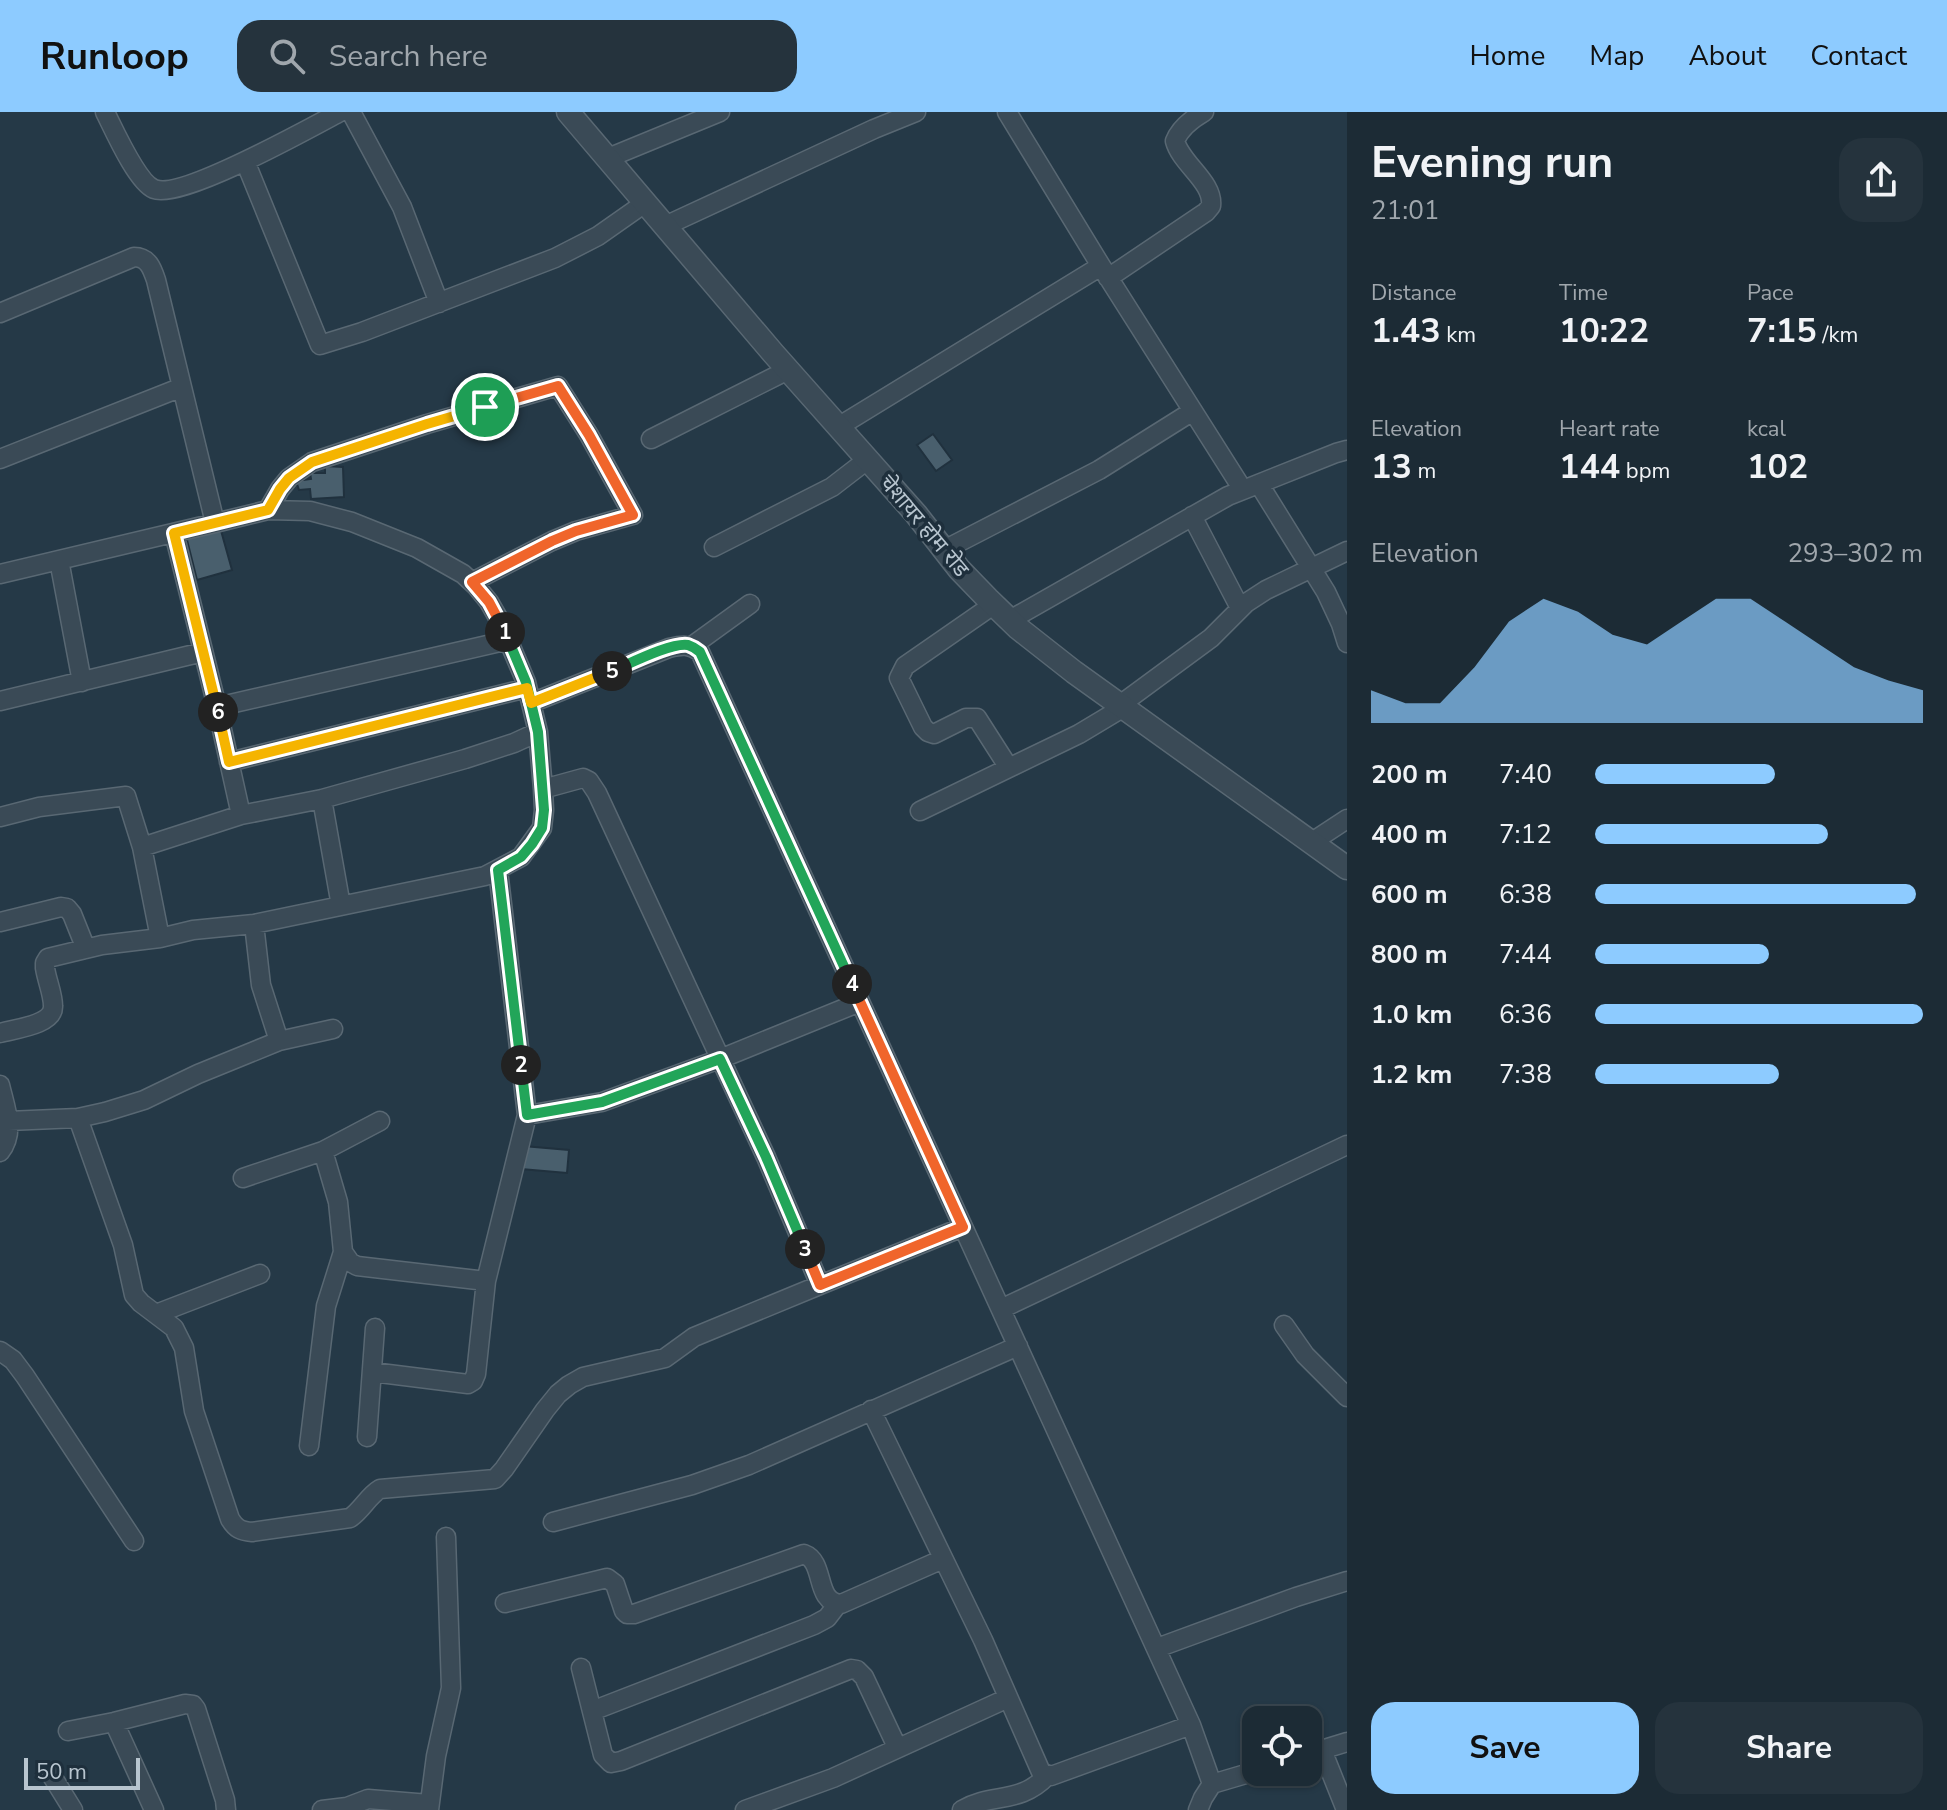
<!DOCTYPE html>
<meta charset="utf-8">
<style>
body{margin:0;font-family:"Nunito Sans","Noto Sans Devanagari",sans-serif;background:#25333d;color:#f1f3f6;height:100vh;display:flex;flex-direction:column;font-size:30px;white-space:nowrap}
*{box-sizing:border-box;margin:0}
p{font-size:26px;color:#a0a7ad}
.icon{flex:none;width:44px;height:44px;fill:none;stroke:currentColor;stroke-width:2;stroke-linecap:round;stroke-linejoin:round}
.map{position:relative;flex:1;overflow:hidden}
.details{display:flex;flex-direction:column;background:#1c2b35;width:600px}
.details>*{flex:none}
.tools{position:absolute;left:1242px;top:1594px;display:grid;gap:16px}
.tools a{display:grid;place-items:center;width:80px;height:80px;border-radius:16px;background:#1c2b35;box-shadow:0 2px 6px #0004,0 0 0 2px #3a4750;font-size:40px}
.scale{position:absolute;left:24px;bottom:20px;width:116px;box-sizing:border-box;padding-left:8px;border:4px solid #b8c5cf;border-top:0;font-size:22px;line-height:28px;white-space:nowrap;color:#b8c5cf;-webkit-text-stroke:6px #1e2f3c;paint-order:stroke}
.pin{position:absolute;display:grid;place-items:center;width:68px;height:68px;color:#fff;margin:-34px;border:4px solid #fff;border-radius:50%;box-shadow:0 2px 8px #0007}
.km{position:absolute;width:40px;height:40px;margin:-20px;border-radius:50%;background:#222;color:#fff;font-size:22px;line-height:40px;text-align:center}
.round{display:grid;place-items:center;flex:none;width:84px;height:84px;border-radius:24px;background:#25333d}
.overview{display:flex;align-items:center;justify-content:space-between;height:136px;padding:0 24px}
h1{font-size:44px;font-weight:700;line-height:60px}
.figures{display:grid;grid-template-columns:repeat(3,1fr);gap:12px;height:136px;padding:8px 24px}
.figures div{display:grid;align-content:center}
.figures b{font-size:34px;font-weight:700}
.figures small{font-size:22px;font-weight:400}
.figures p{font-size:22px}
.chart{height:224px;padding:16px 24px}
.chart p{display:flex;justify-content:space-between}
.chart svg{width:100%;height:144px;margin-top:8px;fill:#8dcbff;opacity:.7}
.action{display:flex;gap:16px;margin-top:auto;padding:16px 24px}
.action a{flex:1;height:92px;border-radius:24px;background:#8dcbff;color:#111;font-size:32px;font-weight:700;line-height:92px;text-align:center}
.action a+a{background:#25333d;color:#f1f3f6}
ul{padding:0 24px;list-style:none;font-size:26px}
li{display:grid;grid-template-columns:128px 96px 1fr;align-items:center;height:60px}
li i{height:20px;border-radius:10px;background:#8dcbff}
header{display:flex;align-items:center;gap:48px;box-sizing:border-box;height:112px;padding:0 40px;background:#8dcbff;color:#111}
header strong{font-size:38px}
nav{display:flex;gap:44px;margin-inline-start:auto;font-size:28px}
.search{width:560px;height:72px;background:#25333d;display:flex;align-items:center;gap:20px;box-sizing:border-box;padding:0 28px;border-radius:24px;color:#a0a7ad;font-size:30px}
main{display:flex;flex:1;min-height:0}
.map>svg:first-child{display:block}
.building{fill:#495f6d;stroke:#20313e;stroke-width:2}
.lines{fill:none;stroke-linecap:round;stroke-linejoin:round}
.minor-casing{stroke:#596873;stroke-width:21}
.tertiary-casing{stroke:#596873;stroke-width:25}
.minor{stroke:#3a4a56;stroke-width:18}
.tertiary{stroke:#3a4a56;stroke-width:22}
.split-1-casing{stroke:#fff;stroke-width:16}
.split-2-casing{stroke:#fff;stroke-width:16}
.split-3-casing{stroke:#fff;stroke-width:16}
.split-4-casing{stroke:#fff;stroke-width:16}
.split-5-casing{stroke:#fff;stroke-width:16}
.split-6-casing{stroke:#fff;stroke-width:16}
.split-7-casing{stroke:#fff;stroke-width:16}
.split-1{stroke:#f0652b;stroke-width:10}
.split-2{stroke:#22a559;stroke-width:10}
.split-3{stroke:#22a559;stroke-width:10}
.split-4{stroke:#f0652b;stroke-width:10}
.split-5{stroke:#22a559;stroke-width:10}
.split-6{stroke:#f5b400;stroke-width:10}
.split-7{stroke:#f5b400;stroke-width:10}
.labels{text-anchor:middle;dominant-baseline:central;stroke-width:7;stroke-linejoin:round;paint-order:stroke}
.street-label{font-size:22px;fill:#b8c5cf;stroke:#1e2f3c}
</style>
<header>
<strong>Runloop</strong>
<div class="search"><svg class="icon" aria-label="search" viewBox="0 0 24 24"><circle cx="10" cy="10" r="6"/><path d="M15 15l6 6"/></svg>Search here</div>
<nav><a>Home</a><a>Map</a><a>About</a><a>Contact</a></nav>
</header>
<main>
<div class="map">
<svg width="1347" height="1698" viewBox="0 0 1347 1698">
<rect width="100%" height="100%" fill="#253947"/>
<path class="building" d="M933 322 952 348 936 359 917 333Z
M325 354 343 355 344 385 311 387 310 377 299 378 296 369 311 367 310 361H325Z
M220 415 232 458 197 468 186 424Z
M523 1034 569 1038 567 1061 521 1057Z"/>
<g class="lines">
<defs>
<path id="minor" d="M105 0C114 18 137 70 154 77 181 88 310 16 340 0
M351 0 402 95 439 191
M1007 0 1101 154 1243 378
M608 46 720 0
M245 49 320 233 362 220 555 146 598 124 645 91
M665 114 874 17 916 0
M1108 166 1206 100 1211 94C1214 70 1181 52 1175 29 1180 16 1192 7 1204 0
M0 201 134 145C148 145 152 156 156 168L215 411 0 462
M838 315 1101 154
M651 327 788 258
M0 347 182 275
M1259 372 1326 480 1341 512 1347 531
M268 398 280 377 289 366 312 350 427 312 558 274 589 323 633 403 576 419 552 429 472 470
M1192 404 1240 496
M174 421 217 595 241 703
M714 435 832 375 867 348
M944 438 1099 358 1193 299
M59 448 82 570
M993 493 905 554 899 566 923 615 928 620 934 622 966 606H977L1009 656
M1010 508 1228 384 1336 341 1347 338
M692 534 750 492
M0 589 203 540
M531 591 669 536C682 533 689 532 700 540L1191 1613 1212 1672 1203 1686 1198 1698
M1120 593 1211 526 1246 491 1266 478 1347 439
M217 595 509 528
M229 650 527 576
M322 687 341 794
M920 699 1079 622 1124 595
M0 705 39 695 126 684 142 735 160 826 193 818 254 812 485 764 521 745 542 716 544 698 543 677 538 620 531 591 526 570 501 511 489 490 476 474 463 462 417 436 352 410 310 399 268 398 215 411
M1312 730 1347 707
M142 735 241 703 322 687 465 647 514 631 538 620
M0 810 61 795 67 796 72 802 86 837
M254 812 261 873 279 929 333 917
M0 921C14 917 54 913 53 894 53 882 47 869 45 856V851L48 846 102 833 160 826
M0 973C5 995 16 1020 0 1040
M527 1003 602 990 720 947 860 890
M78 1006 123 1133 134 1183 141 1191 174 1216 184 1236 194 1299 230 1407C236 1417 241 1419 252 1420L350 1406C362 1398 368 1384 380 1377L495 1367 504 1357 545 1298 558 1282 569 1273 583 1265 665 1246 694 1225 820 1173 766 1045 597 681 589 669 583 666 543 677
M8 1009 78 1006 105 1000 144 988 198 962 279 929
M323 1039 380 1009
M243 1066 323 1039 338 1090 343 1140 350 1150 357 1154 486 1169
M820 1173 963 1115
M1001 1197 1347 1033
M156 1202 260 1162
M1284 1213 1305 1243 1347 1285
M0 1239 13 1248 25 1264 134 1429
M372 1260 468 1272 473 1269 476 1262 486 1169 527 1003 498 758
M871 1298 983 1528 1041 1660 1051 1664 1191 1613
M367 1325 375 1216
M309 1334 326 1194 343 1140
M553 1410 692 1373 749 1353 1018 1234
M505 1491 607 1466 615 1472 624 1499 627 1502H634L804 1442C826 1450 814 1490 841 1492L943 1447
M1157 1536 1296 1485 1347 1469
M581 1556 603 1643 611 1651 621 1649 851 1557 857 1558 864 1565 897 1635
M592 1599 814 1513 827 1506 837 1493
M114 1610 154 1698
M68 1619 114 1610 185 1592 193 1593 196 1597 225 1688 226 1698
M1322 1638 1346 1698
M1308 1642 1347 1630
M52 1664 73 1698
M1212 1672 1256 1659
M322 1698 347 1695 368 1687 429 1692
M429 1698 436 1644 451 1576 446 1425
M745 1698 833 1666 1008 1586
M962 1698C992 1680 1019 1693 1047 1664"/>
<path id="tertiary" d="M568 0 773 241 916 402 959 457 988 487 1018 516 1074 560 1347 756"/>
</defs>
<use href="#minor" class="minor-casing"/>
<use href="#tertiary" class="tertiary-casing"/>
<use href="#minor" class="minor"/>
<use href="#tertiary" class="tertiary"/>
</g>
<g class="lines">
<defs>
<path id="split-1" d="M485 295 558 274 589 323 633 403 576 419 552 429 472 470 489 490 505 520"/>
<path id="split-2" d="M505 520 526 570 538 620 544 698 542 716 532 732 521 745 498 758 521 953"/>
<path id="split-3" d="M521 953 527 1003 602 990 720 947 766 1045 805 1137"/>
<path id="split-4" d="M805 1137 820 1173 963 1115 852 872"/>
<path id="split-5" d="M612 559C629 552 672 530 688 533 694 535 695 536 700 540L852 872"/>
<path id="split-6" d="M218 600 229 650 527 576 531 591 612 559"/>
<path id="split-7" d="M218 600 174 421 268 398 280 377 289 366 312 350 427 312 485 295"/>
</defs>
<use href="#split-1" class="split-1-casing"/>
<use href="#split-2" class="split-2-casing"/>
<use href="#split-3" class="split-3-casing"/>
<use href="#split-4" class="split-4-casing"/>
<use href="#split-5" class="split-5-casing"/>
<use href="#split-6" class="split-6-casing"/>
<use href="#split-7" class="split-7-casing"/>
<use href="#split-1" class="split-1"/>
<use href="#split-2" class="split-2"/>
<use href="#split-3" class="split-3"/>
<use href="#split-4" class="split-4"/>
<use href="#split-5" class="split-5"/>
<use href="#split-6" class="split-6"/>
<use href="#split-7" class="split-7"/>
</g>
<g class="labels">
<g class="street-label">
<text transform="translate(924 414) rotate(50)">चेशायर होम रोड</text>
</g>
</g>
</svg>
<div class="tools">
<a><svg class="icon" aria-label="locate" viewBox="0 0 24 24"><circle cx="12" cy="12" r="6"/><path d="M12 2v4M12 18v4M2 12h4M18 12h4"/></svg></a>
</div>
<div class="scale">50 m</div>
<div class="pin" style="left:485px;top:295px;background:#1e9e55"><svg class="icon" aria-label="arrive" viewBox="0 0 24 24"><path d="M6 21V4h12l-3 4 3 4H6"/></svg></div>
<b class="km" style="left:505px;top:520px">1</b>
<b class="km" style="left:521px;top:953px">2</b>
<b class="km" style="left:805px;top:1137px">3</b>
<b class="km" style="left:852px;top:872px">4</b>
<b class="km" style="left:612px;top:559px">5</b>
<b class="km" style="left:218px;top:600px">6</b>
</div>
<section class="details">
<div class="overview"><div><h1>Evening run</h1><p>21:01</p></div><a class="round"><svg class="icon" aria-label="share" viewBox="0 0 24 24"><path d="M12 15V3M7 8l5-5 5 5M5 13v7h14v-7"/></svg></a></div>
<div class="figures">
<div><p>Distance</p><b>1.43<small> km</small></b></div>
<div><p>Time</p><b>10:22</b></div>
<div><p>Pace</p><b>7:15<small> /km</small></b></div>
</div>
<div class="figures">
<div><p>Elevation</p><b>13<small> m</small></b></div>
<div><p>Heart rate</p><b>144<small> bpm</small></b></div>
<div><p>kcal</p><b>102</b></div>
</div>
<div class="chart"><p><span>Elevation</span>293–302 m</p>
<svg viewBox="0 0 160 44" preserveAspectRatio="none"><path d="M0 44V34L10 38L20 38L30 27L40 13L50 6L60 10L70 17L80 20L90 13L100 6L110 6L120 13L130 20L140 27L150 31L160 34V44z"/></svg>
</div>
<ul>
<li><b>200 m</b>7:40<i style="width:55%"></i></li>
<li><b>400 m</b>7:12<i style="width:71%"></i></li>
<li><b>600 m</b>6:38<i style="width:98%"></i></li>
<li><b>800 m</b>7:44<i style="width:53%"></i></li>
<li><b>1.0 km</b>6:36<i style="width:100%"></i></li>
<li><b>1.2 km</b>7:38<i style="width:56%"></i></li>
</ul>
<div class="action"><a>Save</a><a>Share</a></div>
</section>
</main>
